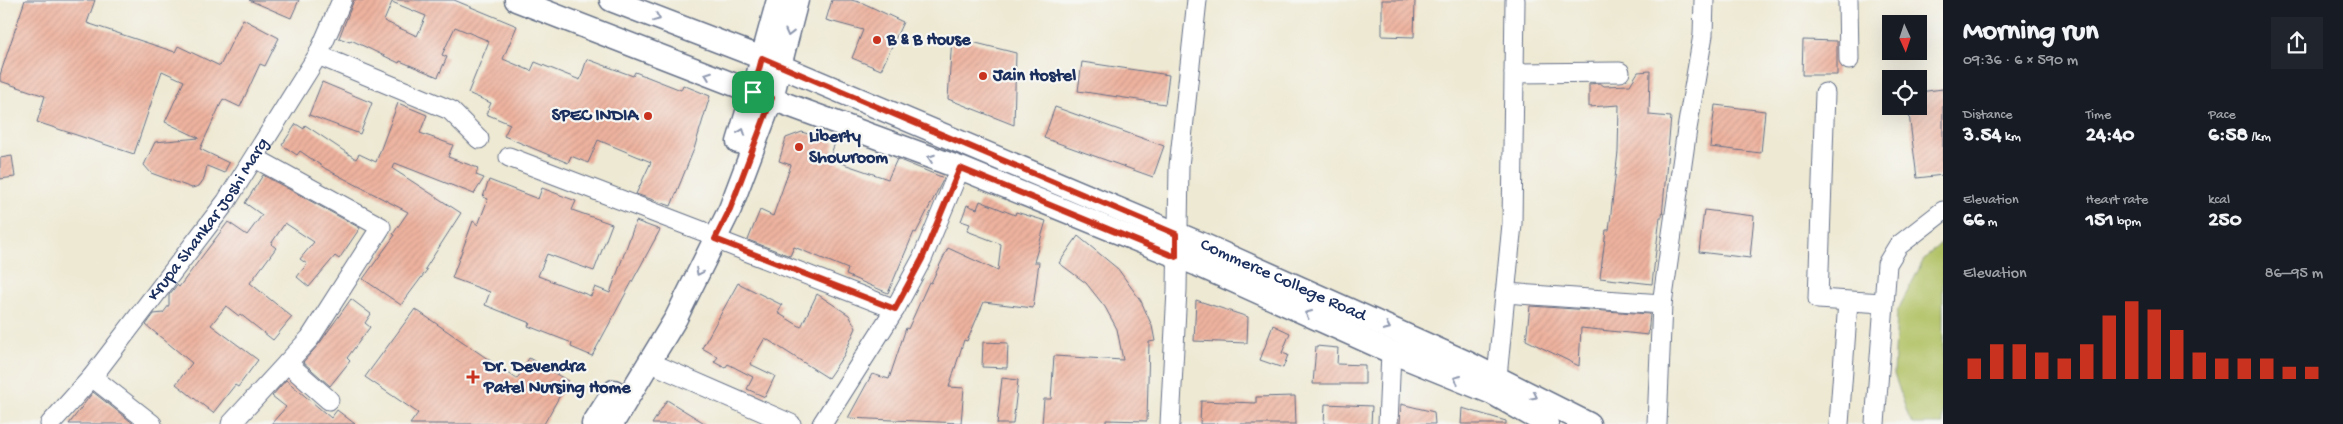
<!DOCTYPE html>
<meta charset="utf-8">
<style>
body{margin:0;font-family:"Gochi Hand",sans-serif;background:#20242c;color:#f1f3f6;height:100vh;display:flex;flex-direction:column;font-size:19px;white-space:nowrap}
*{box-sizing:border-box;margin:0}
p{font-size:16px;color:#9ea1a6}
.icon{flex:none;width:28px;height:28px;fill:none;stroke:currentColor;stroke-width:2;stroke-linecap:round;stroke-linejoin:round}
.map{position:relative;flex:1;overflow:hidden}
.side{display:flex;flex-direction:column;background:#171b24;width:400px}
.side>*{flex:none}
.needle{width:32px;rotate:177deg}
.controls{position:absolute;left:1882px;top:15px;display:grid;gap:10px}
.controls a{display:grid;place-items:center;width:45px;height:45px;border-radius:0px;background:#171b24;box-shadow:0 5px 20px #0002;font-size:25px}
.pin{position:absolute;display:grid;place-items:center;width:42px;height:42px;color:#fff;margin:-21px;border-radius:10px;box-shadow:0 2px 8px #0006}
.round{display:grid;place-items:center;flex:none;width:52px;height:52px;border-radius:0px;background:#20242c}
.overview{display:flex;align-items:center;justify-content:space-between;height:85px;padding:0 20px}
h1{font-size:28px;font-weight:700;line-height:38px}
.figures{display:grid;grid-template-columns:repeat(3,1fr);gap:8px;height:85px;padding:5px 20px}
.figures div{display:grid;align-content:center}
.figures b{font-size:21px;font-weight:700}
.figures small{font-size:14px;font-weight:400}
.figures p{font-size:14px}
.chart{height:140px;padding:10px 20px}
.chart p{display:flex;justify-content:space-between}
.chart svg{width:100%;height:90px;margin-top:5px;stroke:#c8321e;stroke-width:6}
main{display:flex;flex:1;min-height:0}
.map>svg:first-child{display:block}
.grass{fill:#b0c164;stroke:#667861}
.building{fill:url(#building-hatch);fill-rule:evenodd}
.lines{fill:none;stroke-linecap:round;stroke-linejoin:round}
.minor-casing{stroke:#657087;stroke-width:21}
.major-casing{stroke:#657087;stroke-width:25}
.minor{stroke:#fff;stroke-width:19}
.major{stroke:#fff;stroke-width:22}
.oneway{stroke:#8d97ae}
.route-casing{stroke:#fff;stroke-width:10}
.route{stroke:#c8321e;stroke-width:6}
.poi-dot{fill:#c8321e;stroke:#f6f6f2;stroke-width:2}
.labels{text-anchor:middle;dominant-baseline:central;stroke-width:4.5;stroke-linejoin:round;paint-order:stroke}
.poi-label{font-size:18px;font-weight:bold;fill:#1b2f5e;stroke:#f6f6f2;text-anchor:start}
.street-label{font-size:18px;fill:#1b2f5e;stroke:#f6f6f2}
</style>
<main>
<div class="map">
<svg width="1943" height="424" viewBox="0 0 1943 424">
<defs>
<pattern id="building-hatch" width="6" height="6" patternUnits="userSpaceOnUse" patternTransform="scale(1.25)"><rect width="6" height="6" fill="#eeb39f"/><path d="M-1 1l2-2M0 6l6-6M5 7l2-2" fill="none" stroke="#cc9a8b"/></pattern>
</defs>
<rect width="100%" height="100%" fill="#f6f6f2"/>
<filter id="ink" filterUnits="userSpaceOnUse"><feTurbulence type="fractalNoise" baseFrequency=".02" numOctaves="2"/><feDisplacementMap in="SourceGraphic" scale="10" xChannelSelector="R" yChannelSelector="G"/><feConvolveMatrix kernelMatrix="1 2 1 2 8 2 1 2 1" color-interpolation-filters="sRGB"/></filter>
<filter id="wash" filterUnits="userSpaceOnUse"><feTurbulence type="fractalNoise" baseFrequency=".0096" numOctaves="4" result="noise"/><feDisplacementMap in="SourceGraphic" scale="20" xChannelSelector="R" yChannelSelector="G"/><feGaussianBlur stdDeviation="1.12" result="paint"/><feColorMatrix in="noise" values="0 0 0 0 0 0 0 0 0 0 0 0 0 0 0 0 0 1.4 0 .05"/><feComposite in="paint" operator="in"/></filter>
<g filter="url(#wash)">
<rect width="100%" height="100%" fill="#eee9d3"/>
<path class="grass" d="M1943 241V424H1913L1909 418 1894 374 1897 312 1924 259Z"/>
<g id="blocks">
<path class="building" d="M25 0H95L87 23 175 52 178 46 220 66 243 19 279 38 265 66 260 64 240 107 223 99 200 149 229 163 224 173 207 166 204 179 199 186 192 188 151 173 144 165 155 142 199 138 165 122 184 81 162 71 134 154 37 122 45 96 0 81V75Z
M249 0H299L291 18Z
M354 0H454L517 26 503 59 531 71 535 62 580 80 587 59 633 76 635 72 681 90 683 85 710 96 694 149 671 206 636 194 651 162 598 140 588 163 571 156 568 163 504 136 510 124 486 114 491 103 468 93 489 41 455 27 442 55 447 57 438 77 400 61 399 63 351 40 350 42 339 38ZM392 2 426 16 417 36 384 21Z
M832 0H851L863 3 903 22 881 70 852 58 863 30 826 20Z
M1382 0H1415L1414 37 1382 36Z
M952 37 1016 53 1014 125 948 99Z
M1803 40 1837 41V75H1802Z
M1082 62 1169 75 1165 104 1078 91Z
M1650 71 1649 115 1671 117 1662 217H1660L1652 284 1600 278 1606 230H1609L1618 152 1619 105 1589 107V84L1600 83 1604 86 1630 85 1638 72Z
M322 82 372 103 360 134 309 115Z
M1943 89V175L1917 178 1908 106H1919V92Z
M398 103 427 115 420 133 453 145 448 157 478 168 476 175 484 178 474 194 395 163 393 169 461 213 425 269 427 270 401 305 363 279 395 235 393 234 408 212 326 169 300 151 297 155 282 145 296 124 304 129 305 125 356 159 359 154 376 162Z
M1715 105 1765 111 1761 153 1710 147Z
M1055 107 1164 146 1153 177 1044 138Z
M802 132 835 143 829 159 888 179 897 159 944 178 916 233 914 232 888 293 846 275 848 269 794 247 790 256 748 240 760 210 773 216 791 165 779 161 786 138Z
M12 156 15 177 0 179V158Z
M263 175 360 228 339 259 335 256 309 287 297 277 307 264 300 259 314 242 285 223 271 244 276 248 250 283 292 317 273 340 240 314 239 316 226 306 211 325 258 360 238 387 235 385 213 413 176 384 192 363 146 325 154 314 163 313 169 305V295L177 285 179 287 228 222 247 235 262 215 245 203Z
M489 180 538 199 542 188 576 201 572 210 612 224 594 271 547 254 538 276 591 296 595 287 610 293 636 221 660 230 592 356 571 347 572 343 528 326 530 323 485 305 490 292 452 278 473 221 478 225 488 199 483 197Z
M980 201 1015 215 1016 212 1046 221 1034 262H1039L1033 308 984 302 967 341 964 340 949 387 964 388 961 423 848 418 872 374 889 379 906 328 908 329 929 282 931 283 948 248 998 271 1001 244 967 231 970 224 961 221 967 205 977 209Z
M1704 210 1754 216 1750 258 1699 252Z
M1078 236 1118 269 1141 301 1152 326 1155 341 1149 342 1147 421 1106 420V424H1042L1044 399H1051L1054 356 1123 360 1117 329 1105 307 1086 283 1059 263Z
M738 283 782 305 778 313 801 327 817 294 849 315 856 328 844 355 828 378 765 338 750 364 775 376 765 397 747 389 753 377 728 364 725 368 714 362 718 357 702 348Z
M351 299 371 314 365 323 370 327 347 358 350 361 330 386 303 362 319 344Z
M1196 300 1248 317 1247 343 1194 341Z
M1530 306 1650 314 1648 335 1581 328 1579 366 1526 340Z
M415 309 517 379 529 358 568 381 544 424H410L418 413 365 377Z
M1273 325 1290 333 1282 353 1288 355 1283 368 1260 360Z
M983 342 1008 343 1007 368 982 367Z
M1316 346 1338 348 1337 364 1365 365V384H1313Z
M1002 378 1018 380 1013 424H997Z
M286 380 331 418 337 410 355 424H271L286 407 272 396Z
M93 392 134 424H69Z
M1295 396 1296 424H1200L1201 401 1256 403V397Z
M667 400 706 424H652Z
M1325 404 1372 406 1371 424H1324Z
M1401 404 1434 412 1435 424H1400Z
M1462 408 1506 421V424H1461Z"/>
</g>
</g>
<g filter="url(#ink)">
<use href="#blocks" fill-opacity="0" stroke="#657087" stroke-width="1"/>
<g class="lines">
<defs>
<g id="minor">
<path d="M1848 0 1849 60"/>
<path d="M318 55 450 110 479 139"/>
<path d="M1514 73 1620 72"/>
<path d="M1825 93 1818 299 1883 303"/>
<path d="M509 157 702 231"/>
<path d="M715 239 895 309"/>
<path d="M1505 293 1662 304"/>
<path d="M649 362 791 424"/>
<path d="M287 363 329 400"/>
<path d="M92 377 152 424"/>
<path d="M1493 390 1497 377 1512 224 1515 0"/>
<path id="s1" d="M50 424 92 377 226 202 318 55 342 0"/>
<path d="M231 424 310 338 381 227 255 158"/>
<path d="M822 424 895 309 922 259 960 168"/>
<path d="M1170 424 1177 290 1179 166 1197 0"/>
<path d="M1388 424 1391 352"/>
<path d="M1657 424 1662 304 1687 129 1703 35 1704 0"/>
<path d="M1839 424 1848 302"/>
<path d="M1875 424 1887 264 1898 246 1943 211"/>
</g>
<g id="major">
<path d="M516 0 753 92 738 142"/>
<path d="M611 0 762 58 778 0"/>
<path id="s2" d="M797 0 780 66 1204 245 1466 362 1589 424"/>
<path d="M593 424 614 391"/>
<path d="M612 424 676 318 730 209 772 98 780 66 762 58 753 92 960 168 1198 265 1391 352 1492 393 1547 424"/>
</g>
</defs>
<use href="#minor" class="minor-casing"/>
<use href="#major" class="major-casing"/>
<use href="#minor" class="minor"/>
<use href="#major" class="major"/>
</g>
<defs><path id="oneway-chevron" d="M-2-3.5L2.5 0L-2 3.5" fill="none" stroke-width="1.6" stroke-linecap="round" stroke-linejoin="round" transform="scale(1.25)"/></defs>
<g class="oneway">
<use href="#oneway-chevron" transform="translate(657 18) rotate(22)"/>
<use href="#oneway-chevron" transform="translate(789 33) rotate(104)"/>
<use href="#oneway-chevron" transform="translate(708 75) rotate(-159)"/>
<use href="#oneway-chevron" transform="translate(742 132) rotate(-70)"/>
<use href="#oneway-chevron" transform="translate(931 158) rotate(-160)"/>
<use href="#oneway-chevron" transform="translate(699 272) rotate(116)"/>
<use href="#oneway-chevron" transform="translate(1308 314) rotate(-156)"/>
<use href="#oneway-chevron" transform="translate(1387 327) rotate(24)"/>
<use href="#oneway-chevron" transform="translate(1457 379) rotate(-157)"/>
<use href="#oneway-chevron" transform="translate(1534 396) rotate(27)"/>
</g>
</g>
<g class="lines" filter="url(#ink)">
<defs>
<path id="route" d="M762 58 1176 234V257L960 168 922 259 895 309 715 239 730 209 772 98 753 92Z"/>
</defs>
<use href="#route" class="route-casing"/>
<use href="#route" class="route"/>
</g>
<g class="poi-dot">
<circle cx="877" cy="40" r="5"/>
<circle cx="983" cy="76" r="5"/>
<circle cx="648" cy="116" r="5"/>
<circle cx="799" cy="147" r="5"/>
<path d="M470.5 369.5h5v5h5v5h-5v5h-5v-5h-5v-5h5z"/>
</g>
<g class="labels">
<g class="poi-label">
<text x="887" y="40">B &amp; B House</text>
<text x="993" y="76">Jain Hostel</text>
<text x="638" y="116" text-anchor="end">SPEC INDIA</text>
<text x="809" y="137">Liberty<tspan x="809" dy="21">Showroom</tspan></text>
<text x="484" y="367">Dr. Devendra<tspan x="484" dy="21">Patel Nursing Home</tspan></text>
</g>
<g class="street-label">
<text stroke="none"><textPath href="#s1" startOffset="259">Krupa Shankar Joshi Marg</textPath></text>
<text stroke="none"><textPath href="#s2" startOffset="615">Commerce College Road</textPath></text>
</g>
</g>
</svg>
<div class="controls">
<a><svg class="needle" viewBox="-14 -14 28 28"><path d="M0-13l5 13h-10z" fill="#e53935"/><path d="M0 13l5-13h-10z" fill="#9ea1a6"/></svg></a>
<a><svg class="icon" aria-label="locate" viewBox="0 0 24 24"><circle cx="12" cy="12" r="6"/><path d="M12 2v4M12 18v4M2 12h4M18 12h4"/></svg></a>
</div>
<div class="pin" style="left:753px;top:92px;background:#1e9e55"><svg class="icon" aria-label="arrive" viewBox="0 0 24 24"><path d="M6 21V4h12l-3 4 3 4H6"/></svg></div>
</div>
<section class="side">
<div class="overview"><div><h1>Morning run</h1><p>09:36 · 6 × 590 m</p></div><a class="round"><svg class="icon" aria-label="share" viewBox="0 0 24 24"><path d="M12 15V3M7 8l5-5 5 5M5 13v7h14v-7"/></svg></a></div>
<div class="figures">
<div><p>Distance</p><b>3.54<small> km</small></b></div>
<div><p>Time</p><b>24:40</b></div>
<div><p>Pace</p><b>6:58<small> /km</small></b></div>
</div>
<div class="figures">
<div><p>Elevation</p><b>66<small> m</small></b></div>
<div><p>Heart rate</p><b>151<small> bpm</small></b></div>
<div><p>kcal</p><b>250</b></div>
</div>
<div class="chart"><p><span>Elevation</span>86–95 m</p>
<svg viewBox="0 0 160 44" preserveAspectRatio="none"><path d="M5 44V34M15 44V27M25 44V27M35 44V31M45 44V34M55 44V27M65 44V13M75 44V6M85 44V10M95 44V20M105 44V31M115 44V34M125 44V34M135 44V34M145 44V38M155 44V38"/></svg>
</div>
</section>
</main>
